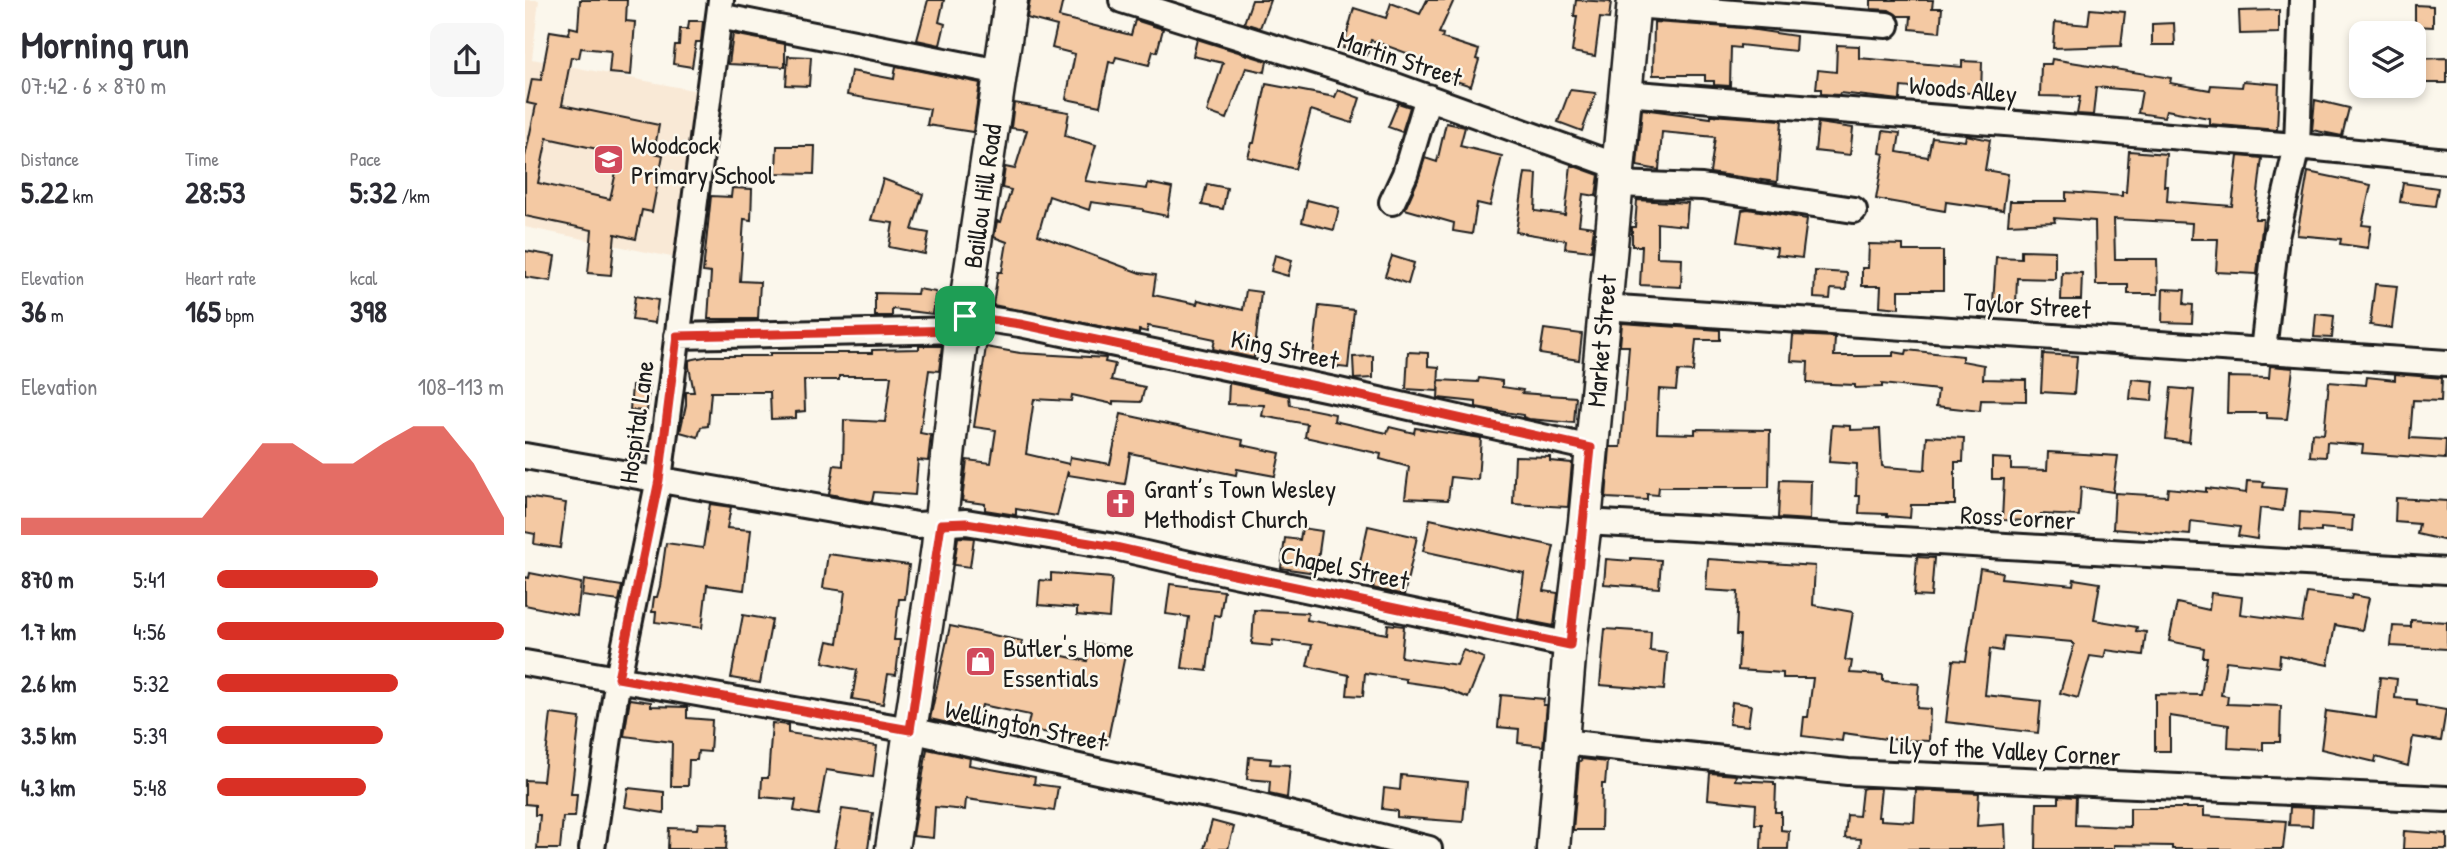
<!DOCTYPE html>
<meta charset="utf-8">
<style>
body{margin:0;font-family:"Patrick Hand",sans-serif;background:#f7f7f7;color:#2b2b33;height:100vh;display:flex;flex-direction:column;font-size:26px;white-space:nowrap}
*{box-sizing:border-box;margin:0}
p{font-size:23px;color:#7c7c81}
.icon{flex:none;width:38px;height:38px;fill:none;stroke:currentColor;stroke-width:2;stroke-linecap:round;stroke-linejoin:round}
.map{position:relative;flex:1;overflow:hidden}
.panel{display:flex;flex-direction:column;background:#fff;width:525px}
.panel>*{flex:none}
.tools{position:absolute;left:1824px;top:21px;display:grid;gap:14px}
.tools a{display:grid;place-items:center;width:77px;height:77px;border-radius:14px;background:#fff;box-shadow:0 4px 10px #0003;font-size:35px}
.pin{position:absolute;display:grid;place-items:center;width:60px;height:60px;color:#fff;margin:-30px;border-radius:14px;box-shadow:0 4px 10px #0006}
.round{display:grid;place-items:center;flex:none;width:74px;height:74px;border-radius:14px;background:#f7f7f7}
.overview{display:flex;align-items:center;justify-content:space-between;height:119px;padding:0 21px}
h1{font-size:38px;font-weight:700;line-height:52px}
.stats{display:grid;grid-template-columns:repeat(3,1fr);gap:10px;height:119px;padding:7px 21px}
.stats div{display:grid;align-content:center}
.stats b{font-size:30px;font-weight:700}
.stats small{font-size:19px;font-weight:400}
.stats p{font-size:19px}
.chart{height:196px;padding:14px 21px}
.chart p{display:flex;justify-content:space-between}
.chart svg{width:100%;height:126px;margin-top:7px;fill:#d93025;opacity:.7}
ul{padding:0 21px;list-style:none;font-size:23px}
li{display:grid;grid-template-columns:112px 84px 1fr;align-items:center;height:52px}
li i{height:18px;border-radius:9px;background:#d93025}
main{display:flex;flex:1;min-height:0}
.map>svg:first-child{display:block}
.built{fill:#f9e9d6}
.building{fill:#f4c9a3;stroke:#1c1c1c;stroke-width:2;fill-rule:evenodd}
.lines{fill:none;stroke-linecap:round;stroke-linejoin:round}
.minor-casing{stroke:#1c1c1c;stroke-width:30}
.major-casing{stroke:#1c1c1c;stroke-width:37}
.minor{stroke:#fbf7ec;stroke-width:24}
.major{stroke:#fbf7ec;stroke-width:32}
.route-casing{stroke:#fff;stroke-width:14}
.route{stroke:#d93025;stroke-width:9}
.labels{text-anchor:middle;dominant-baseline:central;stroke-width:5;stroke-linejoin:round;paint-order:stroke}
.street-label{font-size:26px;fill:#1c1c1c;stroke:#fbf7ec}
.poi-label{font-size:26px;fill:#1c1c1c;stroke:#fbf7ec;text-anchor:start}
</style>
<main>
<section class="panel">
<div class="overview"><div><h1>Morning run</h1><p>07:42 · 6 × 870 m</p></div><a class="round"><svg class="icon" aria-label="share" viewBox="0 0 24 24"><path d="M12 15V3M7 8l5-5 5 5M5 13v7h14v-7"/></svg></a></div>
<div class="stats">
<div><p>Distance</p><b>5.22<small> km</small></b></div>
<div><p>Time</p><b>28:53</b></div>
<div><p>Pace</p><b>5:32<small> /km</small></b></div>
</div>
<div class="stats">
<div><p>Elevation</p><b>36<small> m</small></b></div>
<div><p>Heart rate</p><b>165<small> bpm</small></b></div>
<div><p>kcal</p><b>398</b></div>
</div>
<div class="chart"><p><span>Elevation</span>108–113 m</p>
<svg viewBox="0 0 160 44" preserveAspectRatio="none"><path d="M0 44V38L10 38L20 38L30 38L40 38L50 38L60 38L70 25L80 12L90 12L100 19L110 19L120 12L130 6L140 6L150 19L160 38V44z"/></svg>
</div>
<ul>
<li><b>870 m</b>5:41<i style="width:56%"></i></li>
<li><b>1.7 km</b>4:56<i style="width:100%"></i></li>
<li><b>2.6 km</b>5:32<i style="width:63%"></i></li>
<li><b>3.5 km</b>5:39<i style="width:58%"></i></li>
<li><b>4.3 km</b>5:48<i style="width:52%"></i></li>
</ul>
</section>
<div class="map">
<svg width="1922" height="849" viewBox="0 0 1922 849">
<rect width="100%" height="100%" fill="#fbf7ec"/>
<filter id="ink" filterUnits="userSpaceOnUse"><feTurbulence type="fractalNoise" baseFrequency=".0143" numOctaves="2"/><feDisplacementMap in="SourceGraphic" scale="14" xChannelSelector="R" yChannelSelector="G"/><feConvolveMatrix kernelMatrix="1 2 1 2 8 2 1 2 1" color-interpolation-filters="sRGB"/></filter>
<g filter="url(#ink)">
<path class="built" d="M0 0H14L7 59 178 92 151 258 0 227Z"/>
<path class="building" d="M55 0H102L101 21 110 22 106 75 84 73 86 51 56 48 54 58 46 57 37 105 134 125 129 153 138 155 127 212 117 210 111 239 90 234 86 275 63 273 67 230 0 216V157L11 105 2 103 7 79 16 80 25 31 44 34 45 27 53 29ZM22 138 95 154 85 199 13 183Z
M403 0H419L414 22 420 24 415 45 392 40Z
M505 0H538L534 17 606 35 610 20 638 29 632 52 628 51 624 65 591 57 589 63 584 62 575 106 541 99 550 54 527 48 532 26 502 18Z
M727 0H745L735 28 719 23Z
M902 0H929L914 33 918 34 917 38 954 50 951 59 954 60 946 86 925 79 926 76 887 63 890 56 846 40 842 55 818 48 829 8 861 18 866 3 895 14Z
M1051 0 1086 2 1084 19 1075 18 1070 56 1047 52 1052 16H1049Z
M1346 0H1408L1407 8H1417L1415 32 1385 29 1386 16H1373L1364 10 1346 9Z
M1890 5 1908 6V27L1890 26Z
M1565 9 1600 12 1596 46 1528 48 1530 22 1563 25Z
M1754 10V33L1715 34 1714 11Z
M164 21H178L176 42H171L167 67 148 64 150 45H154L155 29H163Z
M1129 22 1217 28 1271 36 1270 51 1215 45V48L1206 47 1205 86 1189 85V81H1180V75H1128Z
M1649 23 1650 45H1627V24Z
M208 34 260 44V67L204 64Z
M672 39 742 61 740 72 721 68 702 119 682 112 698 63 668 56Z
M1312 45 1334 46V58L1437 67V61L1457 62 1456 94 1376 87 1375 100 1315 93 1314 95 1296 94V89H1291L1293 70 1311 72Z
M263 56 286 57 284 86 261 85Z
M1922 58V83H1893V77L1888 76V59Z
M1527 59 1646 78 1645 83 1685 90 1686 85 1717 87 1718 81 1754 84 1752 130 1684 124V118L1641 110 1639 117 1613 113 1617 91 1571 87 1568 115 1552 114 1555 97 1515 96 1516 64H1526Z
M371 66 455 83 448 132 402 125 405 109 322 95 326 71 369 79Z
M741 84 810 97 813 90 835 98 827 123 786 110 770 169 723 157 727 143H729Z
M1045 90 1071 93 1057 131 1033 122Z
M1790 100 1824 108 1817 136 1787 130Z
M489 103 544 112 540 136 571 145 560 181 622 189 623 183 647 188 642 216 618 211V209L566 202 564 210 524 196 513 235 615 273 631 275 628 295 672 304 673 300 718 310 721 290 736 292 729 358 688 349 690 339 661 333 623 326 622 332 614 330V334L468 305 473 272H477L482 242 469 237 472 221 476 222 486 190 477 188 480 167 490 169 502 130 486 128Z
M873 103 885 107 877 132 863 127Z
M1117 109 1186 118V115L1257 120 1252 182 1185 173 1190 137 1137 132 1134 170 1112 166Z
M921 123 940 127 935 146 977 156 965 206 952 203 947 234 928 231 929 223 880 209 893 180 900 158 912 162Z
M1293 123 1328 128 1325 155 1290 151Z
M1358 131 1375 133 1372 152 1403 157 1407 137 1440 141 1441 135 1465 140 1460 170 1483 174 1478 210 1421 202 1420 211 1351 199 1359 154 1355 153Z
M252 146H290L289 174 251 173Z
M1604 151 1641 154 1639 186H1643L1642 201 1707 206 1713 156 1737 158 1730 219H1738L1732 274 1691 272 1693 239H1666L1667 223 1589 219 1590 259H1632L1633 294H1603V285H1571L1570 221 1529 218 1530 222 1483 224 1485 201H1541V192L1597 196V192H1601Z
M1046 165 1074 175 1071 196 1058 194 1054 225 1069 227 1066 251 1040 248 1041 240 991 232 1000 173 1012 174 1010 211 1040 215Z
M1783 172 1846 185 1837 225 1846 226 1843 248 1815 244 1816 239 1772 235Z
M358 179 398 194 387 230 404 233 400 254 364 247 368 223 346 220Z
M1878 183 1913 188 1910 206 1875 202Z
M682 184 702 188 698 209 677 205Z
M207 188 227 189 226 220 219 219 215 281 235 282 233 319H183L186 273 178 272 186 196 206 197Z
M782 200 814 208 809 230 777 222Z
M1112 200 1163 203 1161 226 1132 223V257L1157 258 1156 287 1115 285 1117 246H1107V227H1110Z
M1223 209 1282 219 1277 258 1251 255 1252 248 1212 242 1217 210Z
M1344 244 1378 245V251H1418V290H1374V308L1355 306 1356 286H1337V268H1343Z
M1496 250 1530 251V279L1492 278 1491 304 1468 303 1471 257 1496 258Z
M0 251 30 256 26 281 0 277Z
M750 255 767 260 763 276 746 271Z
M867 256 889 263 883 284 860 276Z
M1290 271 1322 273 1321 290 1306 289 1305 299 1289 298Z
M1537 272 1557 273 1556 300H1536Z
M1850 284 1872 286 1867 328 1845 325Z
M393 289 411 292 408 314 367 309V316H350V293L392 294Z
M1638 289 1660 290 1659 304 1668 305 1667 323 1637 322Z
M110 296 133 300 130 323 107 320Z
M794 306 829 310 823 368 787 364Z
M1791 314 1809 316 1807 338 1789 337Z
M1097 323 1195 330V340H1171L1168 372 1153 371 1151 390 1134 389 1132 433 1170 434V429L1245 430 1244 487H1134L1133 495 1122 494V500L1081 498 1085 447H1096L1104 346H1095Z
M1019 329 1057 334 1054 360 1015 354Z
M1268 335 1310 337 1309 356H1368V352L1381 354 1382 350 1437 356V361L1459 365 1458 379 1501 380V401L1456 400 1455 411 1411 406 1413 390 1357 384V387L1330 388V385L1282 383 1283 362 1266 361Z
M394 346H417L414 371 404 370 395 433 406 435 403 461 393 460 390 495 349 492 347 502 304 494 309 465 318 466 319 420 360 422 366 376H314V380H279L280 411 271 412V418L246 419 245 392H186L183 426 176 427 173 437 155 432 161 405V392H169L164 367V360L184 356H245V353H347V350L394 349Z
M461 347 495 353 581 358 580 362 590 364 586 380 620 387 616 402 588 401V404L547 395 546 401 509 399 501 454 544 464 545 457 585 464 596 414 718 440 717 445 755 453 750 476 712 469 711 475 605 453 600 484 543 475V471L532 516 491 509V515L460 510V504L437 501 442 460 466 463 471 430 449 427Z
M883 352 903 353V366L914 367 913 391 881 389Z
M1518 354 1552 356 1549 394 1516 392Z
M848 356V378L829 379 828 357Z
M1745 366 1768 368 1762 419 1741 418V413H1702L1703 377 1744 378Z
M1870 374 1917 378 1916 401 1888 400 1885 438 1921 440 1920 459 1837 453 1838 445 1802 442 1801 457 1785 456 1787 433 1799 434 1804 382 1841 385 1842 377 1870 380Z
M954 378 977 381V387L998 390 997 393 1051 397 1049 423 1004 419 998 417V415L951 407V402L913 398 914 380 953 382Z
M1607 379 1629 381 1627 401 1605 399Z
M704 383 764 396 765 405 810 414 809 421 862 433 864 427 889 433 890 428 956 438 953 480 926 477 923 500 880 498 884 467 855 459 856 454 780 437 782 424 737 416 739 405 703 404Z
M107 386 124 387 122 411 105 410Z
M1646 388 1669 390 1664 442 1641 439Z
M1307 425 1325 426V430L1355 429 1357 466 1360 467 1400 470 1402 436 1439 438 1438 462H1430V505H1386L1385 518 1362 516V514L1334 513 1335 496H1331L1332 464 1304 462Z
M1523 452 1593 456 1588 492 1556 487 1554 516 1516 514 1515 521 1477 520 1479 479H1467V458L1486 459V469L1522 470Z
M990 456 1025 457V461L1047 463 1043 507 988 504Z
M1255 480 1286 481 1285 520 1253 518Z
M1722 481 1739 482 1738 487 1761 489 1758 511 1735 508 1732 539 1713 536 1715 527 1666 521 1665 535 1588 529 1590 493 1642 496 1643 488 1681 492V488L1721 493Z
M0 497 41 503 35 548 9 544 10 534 0 532Z
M1871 498 1922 501V541L1892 534 1894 524 1870 522Z
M185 504 206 507 202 528 226 530 219 590 182 585 177 628 130 622 131 612H127L129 597H132L135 586 141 543 178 548Z
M1775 512 1828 516 1827 531 1796 528V532L1774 531Z
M905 519 1029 546 1019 591 1033 593 1029 626 993 619 999 573 898 551Z
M843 526 892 537 879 595 848 588 852 572 834 567Z
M777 528 797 531 791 573 756 568 760 538 775 540Z
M433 537 449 538 445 567 429 565Z
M303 554 384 565 380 599H374L369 640H375L371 675 363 674 358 704 327 699 332 670 298 662 303 641 313 643 320 591 298 588Z
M1392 557 1409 558 1406 597 1389 596Z
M1106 558 1136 560 1134 588 1079 584 1081 559 1106 561Z
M1183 559 1290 566 1288 605 1328 612 1320 660 1327 661 1325 673 1358 675V681L1394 684 1392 708 1405 709 1404 741 1361 739 1318 733 1317 741 1277 736 1279 717H1283L1288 678H1258V673L1213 670 1215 635H1211L1213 592 1181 590Z
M1455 568 1477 572 1476 578 1548 585 1549 579 1575 583 1569 620 1612 627 1611 631 1621 632 1618 655 1581 650 1579 658 1565 656 1553 698 1535 693 1549 645 1547 642 1479 636 1477 651 1465 649 1460 695 1516 701 1513 733 1421 722 1428 660 1441 661Z
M5 573 56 583 52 616 0 605V577L4 578Z
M526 573 587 578 584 618 552 615V608L513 605 515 580 526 581Z
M59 580 97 586 94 601 57 596Z
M645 584 699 591 695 616 689 615 682 671 657 668 664 617 641 614Z
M1686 593 1717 597 1715 614 1777 622 1782 593 1826 599 1827 595 1844 598 1837 630 1810 625 1803 665 1755 655 1754 667 1701 661 1696 695 1703 696 1702 704 1756 706 1755 742H1738V750L1703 748 1704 725 1645 716V751H1630V694L1676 695 1682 657H1678L1679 648 1644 641 1652 603 1684 610Z
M729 610 783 613 782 620 862 634 863 624 879 626 876 657 932 665 938 650 959 658 943 698 916 687 881 682V679L840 673 838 696 822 695 824 675 782 666 787 645 748 640 747 646 727 644Z
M218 615 247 620 235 683 206 678Z
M1886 620 1922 622V649L1866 646 1868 626 1886 627Z
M425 626 497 641 496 647 562 661 566 643 601 650 582 744 502 729 505 715 457 705 451 729 405 719Z
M1080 629 1126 632 1125 651 1142 653 1139 690 1075 685Z
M1855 677 1872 679 1870 698 1892 700V705L1921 710 1916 741 1888 737 1883 766 1851 757 1850 762 1796 749 1801 711 1851 718Z
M976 695 1019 699 1018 705H1022L1018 746 993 743 994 729 973 727Z
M105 699 126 702V706L162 707V718L187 720 185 752 173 751 172 760H164L163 786H146L147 742 99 736Z
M1207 702 1226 705 1223 726 1204 724Z
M26 714 55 718 46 794H52L50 817H38L35 849H12L15 815H10V805L0 804V780L18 781Z
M247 723 263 725V733L352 746 348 777 301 770 293 815 269 811 271 800 236 797 237 778H243Z
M402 749 445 758 444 765 510 777 509 784 533 787 529 811 441 799 440 810 410 807 408 838 388 836Z
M724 757 746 759 745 764 765 765 762 798 744 794 745 781 722 779Z
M1057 759 1082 762 1080 784H1077L1076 830H1048L1054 762Z
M1185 773 1211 775 1210 780 1249 782V785H1251L1250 812H1256V830L1264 831 1263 849H1236L1237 824H1230L1231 804 1183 799Z
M876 775 942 782 938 822 872 817V811L857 809 859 788 875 790Z
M103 788 139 792V813L100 807Z
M1340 788H1356L1353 817H1356V820L1389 822 1391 790 1454 793 1452 826 1480 824 1481 849H1335L1336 839 1320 838 1322 815 1334 816 1337 789Z
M1534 796 1551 797 1550 825 1605 827V808H1679V816L1761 821 1758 849H1647V846L1589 845V849H1511L1512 803H1534Z
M1765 807 1788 808 1787 826 1764 825Z
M317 809 348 813 343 849H309Z
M687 821 709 827 703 849H679Z
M173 823 203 824 201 849H143L144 828 172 829Z
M1879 831 1922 834V849H1878Z"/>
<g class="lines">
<defs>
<path id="minor" d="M597 0 871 86 1092 166
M1109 5 1362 25
M194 16 475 72
M1099 93 1772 146 1922 161
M1091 184 1177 187 1329 210
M867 202 880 174 903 97
M1078 307 1922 363
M440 316 495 324 814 391 1066 448
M152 336 437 330
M1738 351 1751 237 1772 146 1777 0
M0 456 392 525 441 522 590 547 704 573 1045 645
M1060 522 1922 571
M0 663 385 730 732 806 904 849
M1037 742 1323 772 1922 799
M67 849 93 678 134 479 196 0"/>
<path id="major" d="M367 849 413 547 437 330 486 0
M1028 849 1045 645 1060 522 1109 0"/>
</defs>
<use href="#minor" class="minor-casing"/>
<use href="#major" class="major-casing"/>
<use href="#minor" class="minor"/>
<use href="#major" class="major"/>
</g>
</g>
<g class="lines" filter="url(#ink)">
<defs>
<path id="route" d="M440 316 495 324 814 391 1066 448 1045 645 704 573 590 547 441 523 416 524 385 730 93 678 134 480 152 336 437 330Z"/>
</defs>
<use href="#route" class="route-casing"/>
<use href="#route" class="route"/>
</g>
<defs>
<symbol id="school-square" viewBox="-11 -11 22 22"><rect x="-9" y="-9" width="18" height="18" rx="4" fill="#d1495b" stroke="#fbf7ec"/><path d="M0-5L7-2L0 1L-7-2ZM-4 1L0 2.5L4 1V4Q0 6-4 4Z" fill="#fff"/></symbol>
<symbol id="church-square" viewBox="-11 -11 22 22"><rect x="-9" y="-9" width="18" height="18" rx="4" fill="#d1495b" stroke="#fbf7ec"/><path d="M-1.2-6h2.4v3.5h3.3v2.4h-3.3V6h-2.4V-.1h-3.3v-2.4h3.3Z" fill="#fff"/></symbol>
<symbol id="shop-square" viewBox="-11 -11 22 22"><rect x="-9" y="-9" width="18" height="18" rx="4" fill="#d1495b" stroke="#fbf7ec"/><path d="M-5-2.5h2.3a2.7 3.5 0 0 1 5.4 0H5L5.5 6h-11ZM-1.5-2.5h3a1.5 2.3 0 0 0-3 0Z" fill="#fff"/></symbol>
</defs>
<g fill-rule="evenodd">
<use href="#school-square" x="66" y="142" width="35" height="35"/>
<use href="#church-square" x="578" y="486" width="35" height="35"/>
<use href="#shop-square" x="438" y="644" width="35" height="35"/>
</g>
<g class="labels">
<g class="street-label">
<text transform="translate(875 58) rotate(18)">Martin Street</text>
<text transform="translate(1438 89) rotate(5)">Woods Alley</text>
<text transform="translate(457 196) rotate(-82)">Baillou Hill Road</text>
<text transform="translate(1502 305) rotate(4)">Taylor Street</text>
<text transform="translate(1076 341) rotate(-85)">Market Street</text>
<text transform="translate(760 349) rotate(12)">King Street</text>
<text transform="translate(111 422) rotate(-82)">Hospital Lane</text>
<text transform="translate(1493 517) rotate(3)">Ross Corner</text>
<text transform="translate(820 567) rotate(12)">Chapel Street</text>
<text transform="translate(501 725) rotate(12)">Wellington Street</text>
<text transform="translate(1480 750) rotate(3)">Lily of the Valley Corner</text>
</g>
<g class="poi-label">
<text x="106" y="144">Woodcock<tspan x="106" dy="30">Primary School</tspan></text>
<text x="619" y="488">Grant’s Town Wesley<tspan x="619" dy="30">Methodist Church</tspan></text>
<text x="478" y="647">Butler's Home<tspan x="478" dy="30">Essentials</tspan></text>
</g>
</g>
</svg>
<div class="tools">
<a><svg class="icon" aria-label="layers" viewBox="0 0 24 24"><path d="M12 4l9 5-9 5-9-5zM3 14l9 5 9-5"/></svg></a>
</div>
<div class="pin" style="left:440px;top:316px;background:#1e9e55"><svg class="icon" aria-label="arrive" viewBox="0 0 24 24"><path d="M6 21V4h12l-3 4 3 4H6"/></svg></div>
</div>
</main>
